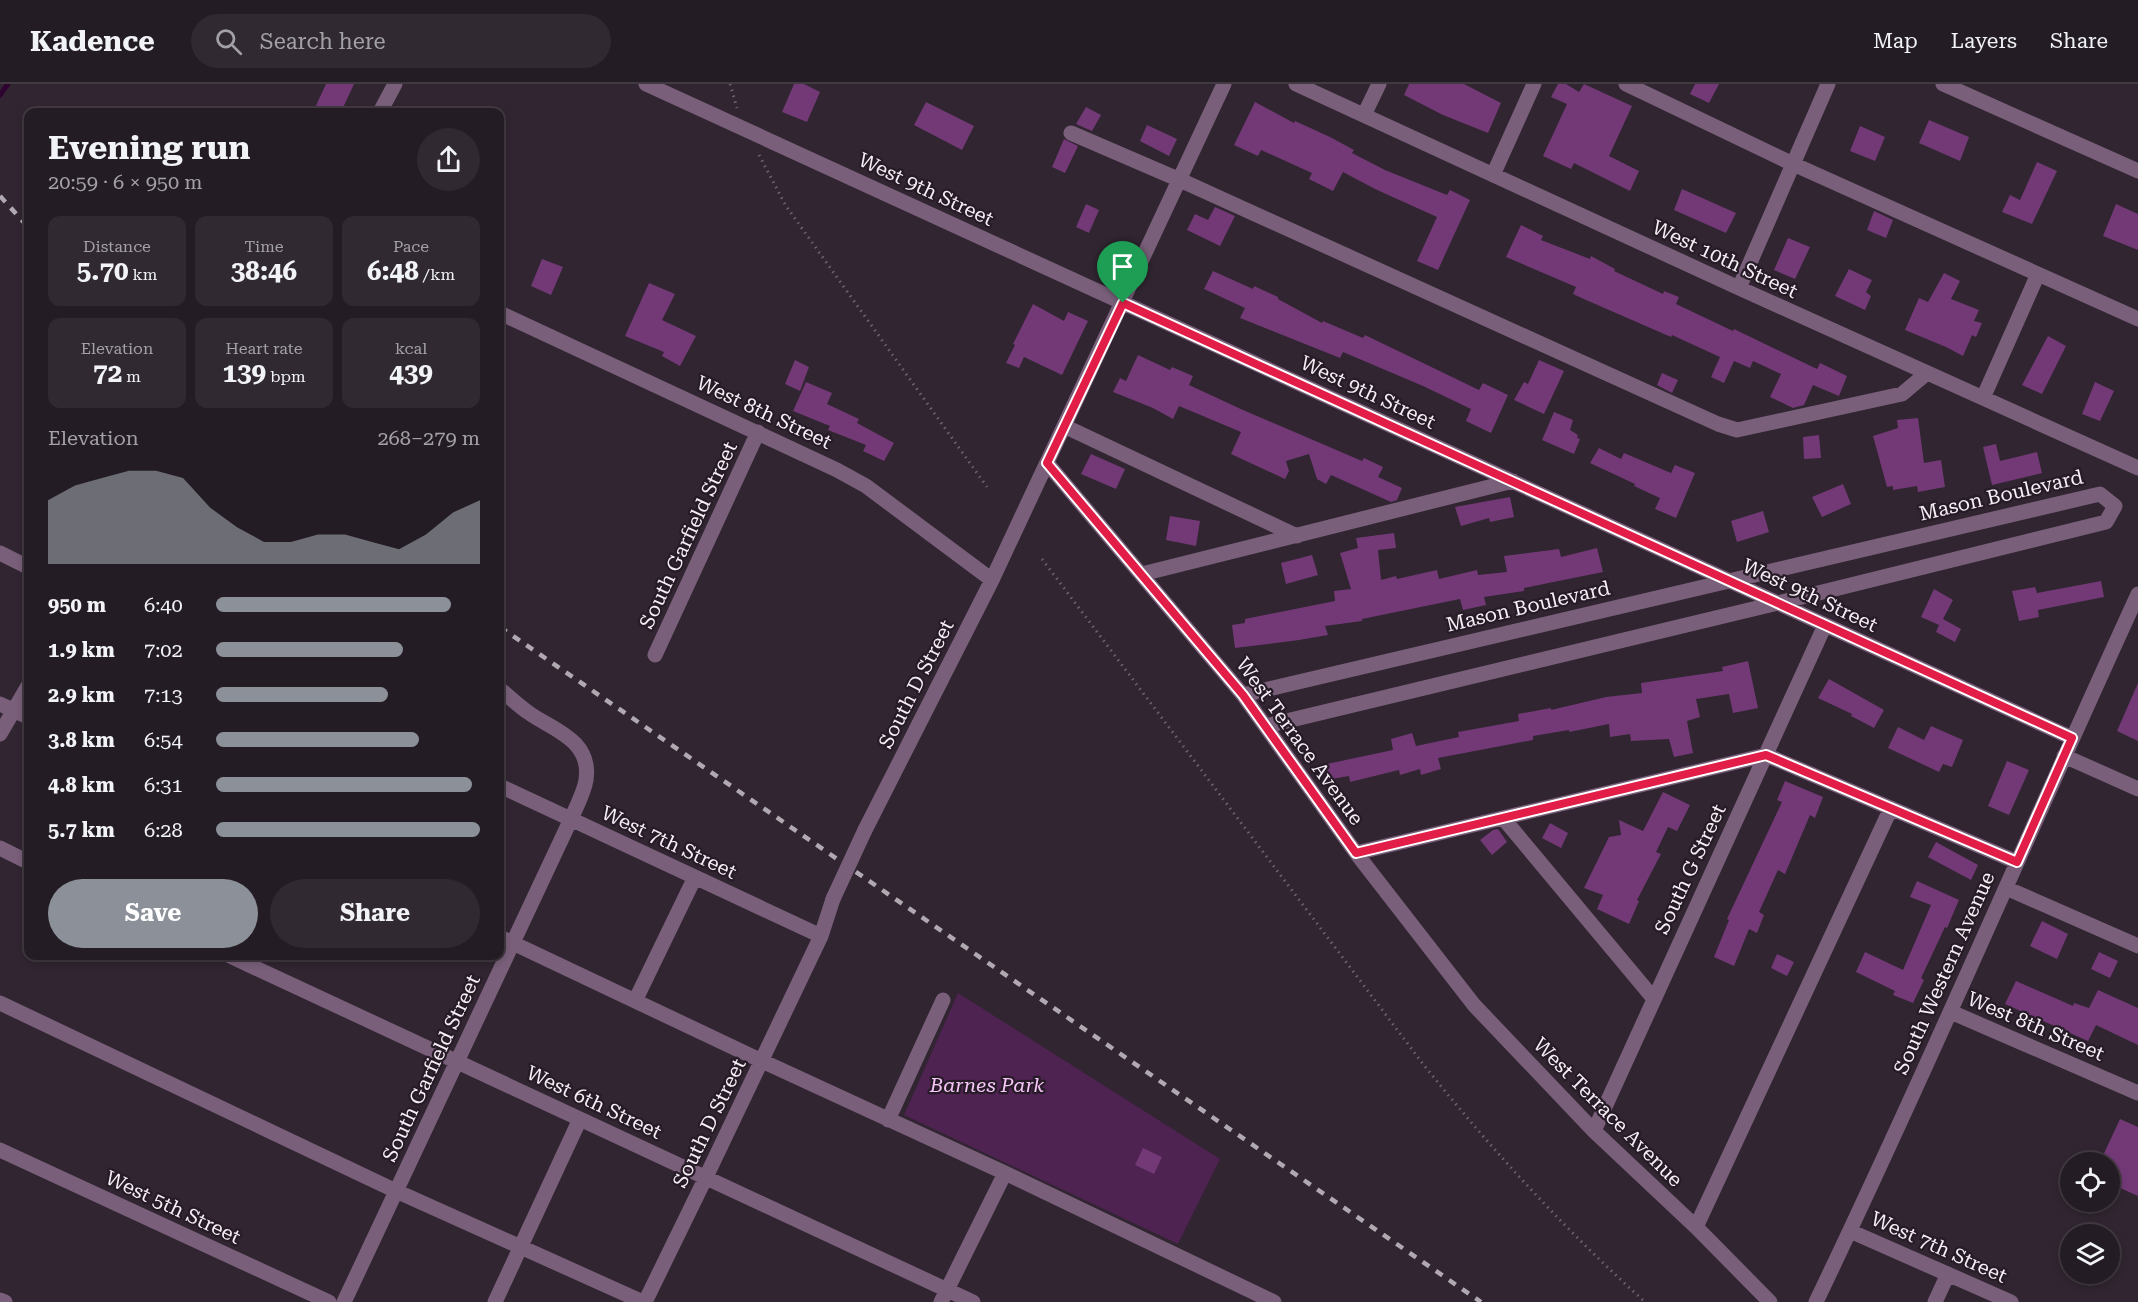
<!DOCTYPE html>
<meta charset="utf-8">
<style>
body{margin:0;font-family:"Roboto Serif",serif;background:#302931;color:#f1f3f6;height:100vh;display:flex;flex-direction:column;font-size:22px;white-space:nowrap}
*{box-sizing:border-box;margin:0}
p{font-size:20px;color:#a3a1a6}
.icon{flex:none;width:33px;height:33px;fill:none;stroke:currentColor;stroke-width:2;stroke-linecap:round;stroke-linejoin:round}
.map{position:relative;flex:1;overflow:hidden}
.sheet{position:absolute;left:24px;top:24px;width:480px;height:852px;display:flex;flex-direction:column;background:#241c24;border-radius:12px;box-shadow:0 3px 9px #0003,0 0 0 2px #413a41}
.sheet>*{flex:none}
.controls{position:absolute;left:2060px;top:1068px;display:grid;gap:12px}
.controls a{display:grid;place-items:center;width:60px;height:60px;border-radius:50%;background:#241c24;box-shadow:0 3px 9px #0003,0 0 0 2px #413a41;font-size:30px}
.pin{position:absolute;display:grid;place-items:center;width:51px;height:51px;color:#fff;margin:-62px -26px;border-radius:50% 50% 50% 0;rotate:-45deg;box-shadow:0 0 6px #0007}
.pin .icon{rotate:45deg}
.round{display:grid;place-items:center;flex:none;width:63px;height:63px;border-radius:32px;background:#302931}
.head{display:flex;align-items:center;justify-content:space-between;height:102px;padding:0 24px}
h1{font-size:33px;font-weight:700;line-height:45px}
.stats{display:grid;grid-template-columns:repeat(3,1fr);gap:9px;height:102px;padding:6px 24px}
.stats div{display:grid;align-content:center;border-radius:12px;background:#302931;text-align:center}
.stats b{font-size:26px;font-weight:700}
.stats small{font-size:16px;font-weight:400}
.stats p{font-size:16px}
.chart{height:168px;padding:12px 24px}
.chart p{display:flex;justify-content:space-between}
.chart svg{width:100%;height:108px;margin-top:6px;fill:#8c9099;opacity:.7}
.primary-button{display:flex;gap:12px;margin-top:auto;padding:12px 24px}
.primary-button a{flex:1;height:69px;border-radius:36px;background:#8c9099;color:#fff;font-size:24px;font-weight:700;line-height:69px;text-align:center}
.primary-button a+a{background:#302931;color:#f1f3f6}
ul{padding:0 24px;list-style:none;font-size:20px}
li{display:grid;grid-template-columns:96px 72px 1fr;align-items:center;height:45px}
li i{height:15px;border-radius:8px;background:#8c9099}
header{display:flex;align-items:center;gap:36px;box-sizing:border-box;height:84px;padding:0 30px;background:#241c24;border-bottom:2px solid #413a41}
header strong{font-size:28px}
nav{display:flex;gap:33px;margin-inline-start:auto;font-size:21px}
.search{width:420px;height:54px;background:#302931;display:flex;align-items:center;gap:15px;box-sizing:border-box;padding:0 21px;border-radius:33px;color:#a3a1a6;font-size:22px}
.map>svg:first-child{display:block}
.green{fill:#4e2251}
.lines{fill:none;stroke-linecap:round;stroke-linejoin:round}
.stream{stroke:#2e0331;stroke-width:5}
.building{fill:#723976}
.path{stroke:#6c636d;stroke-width:3;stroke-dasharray:1.5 4.5;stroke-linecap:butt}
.minor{stroke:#795f7a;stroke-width:15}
.rail{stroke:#b1a9b2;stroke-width:4.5;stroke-dasharray:8 8;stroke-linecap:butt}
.minor-bridge{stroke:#795f7a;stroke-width:15}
.route-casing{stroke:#fff;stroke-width:12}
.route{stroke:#e11d48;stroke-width:8}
.labels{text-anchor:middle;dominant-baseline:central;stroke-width:4.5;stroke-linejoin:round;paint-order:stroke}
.street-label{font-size:20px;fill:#f6eff7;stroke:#261b26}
.park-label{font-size:20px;font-style:italic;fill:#f7c6f9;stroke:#261b26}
</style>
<header>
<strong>Kadence</strong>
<div class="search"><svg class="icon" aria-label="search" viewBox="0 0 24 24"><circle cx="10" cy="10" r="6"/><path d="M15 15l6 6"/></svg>Search here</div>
<nav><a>Map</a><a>Layers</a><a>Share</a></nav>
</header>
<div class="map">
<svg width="2138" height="1218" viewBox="0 0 2138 1218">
<rect width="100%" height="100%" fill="#302530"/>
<path class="green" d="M958 909 1220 1075 1178 1160 904 1031Z"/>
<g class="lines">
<path class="stream" d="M0 11 8 0"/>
</g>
<path class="building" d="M326 0H354L341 28H313Z
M794 0H804L820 8 807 38 782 28Z
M1409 0H1464L1501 19 1488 49 1443 31 1404 11Z
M1558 0H1566L1579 8 1584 0 1632 22 1609 72 1639 87 1630 107 1574 79 1571 85 1543 72 1567 20 1551 13Z
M1695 0H1719L1709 19 1690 10Z
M926 18 974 42 962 66 914 41Z
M1255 18 1294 39 1295 37 1330 53 1354 66 1352 69 1385 86 1447 111 1450 106 1470 116 1438 186 1417 177 1437 133 1375 105 1343 88 1333 107 1309 95 1312 89 1261 66 1258 72 1234 61Z
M1086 23 1101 31 1092 47 1076 40Z
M1929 36 1969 53 1960 77 1919 59Z
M1147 41 1177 55 1169 72 1140 57Z
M1860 42 1885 53 1875 77 1850 67Z
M1064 55 1078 62 1065 89 1052 83Z
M2037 78 2057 87 2032 140 2002 128 2010 111 2020 116Z
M1682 105 1736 129 1726 149 1674 126Z
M1086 120 1099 126 1089 149 1076 143Z
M2116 120 2138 130V166L2103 152Z
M1215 123 1235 132 1220 162 1187 146 1195 130 1208 136Z
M1874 127 1893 136 1886 154 1867 146Z
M1521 141 1543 152 1541 156 1590 175 1591 172 1615 185 1614 187 1663 210 1664 207 1679 213 1676 220 1733 247 1734 245 1817 285 1820 279 1847 292 1839 312 1813 301 1804 321 1793 324 1770 313 1781 290 1753 277 1750 284 1734 277 1724 299 1711 293 1720 273 1672 251 1671 253 1586 216 1573 210 1576 203 1506 173Z
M1788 154 1810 163 1795 195 1774 186Z
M542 175 563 183 551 211 531 202Z
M1849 185 1872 196 1866 208 1871 212 1865 226 1835 212Z
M1213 187 1253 205 1254 202 1278 213V215L1322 239 1323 237 1363 254 1365 251 1479 306 1483 299 1508 311 1491 349 1466 337 1471 325 1423 302 1343 268 1340 274 1240 234 1245 224 1204 205Z
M1944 189 1960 197 1951 215 1979 226 1974 237 1982 239 1976 253 1972 251 1963 272 1946 263 1905 246 1919 214 1928 218Z
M649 199 675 210 662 236 696 252 680 282 662 272 664 268 625 252Z
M1033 220 1064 237 1068 228 1088 237 1062 291 1024 273 1019 284 1006 279 1015 261 1013 260Z
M2048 252 2066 262 2042 310 2022 301Z
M1138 271 1170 286 1172 283 1193 292 1189 301 1243 326 1362 377 1364 374 1383 383 1378 393 1402 404 1397 416 1391 418 1331 391 1326 400 1317 395 1309 370 1286 377 1289 387 1285 395 1231 370 1241 348 1179 322 1173 335 1153 324 1113 308 1120 294 1126 297Z
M795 276 809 283 800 307 785 300Z
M1539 276 1564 287 1544 330 1514 316 1524 298 1528 300Z
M1662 289 1678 296 1672 309 1657 301Z
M806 298 832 309 827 320 859 335 857 339 894 359 884 377 863 367 866 361 828 346 830 342 793 327Z
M2095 298 2114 307 2100 337 2082 330Z
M1554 328 1573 336 1570 346 1578 351 1577 354 1580 355 1574 370 1542 356Z
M1918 334 1924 379 1941 376 1945 403 1918 408 1917 402 1893 406V402L1887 403 1873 352 1898 344 1897 336Z
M1819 351 1821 374 1804 375 1803 353Z
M1996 360 2000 377 2037 368 2042 389 1992 401 1983 363Z
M1599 364 1621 375 1624 369 1671 389 1675 381 1695 389 1676 434 1655 425 1660 414 1634 402 1635 400 1590 379Z
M1091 370 1125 385 1116 405 1081 390Z
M1843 400 1851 420 1822 433 1812 413Z
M1510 413 1514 433 1490 438 1489 434 1461 442 1455 423Z
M1763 427 1769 448 1737 458 1731 437Z
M1170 432 1200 437 1196 462 1166 456Z
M1394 449 1396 464 1378 466 1381 496 1396 492 1397 495 1437 486 1439 495 1477 486 1478 491 1507 488 1504 472 1559 465 1561 473 1597 464 1603 488 1524 504V507L1484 513 1486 521 1463 526 1460 515 1362 535V537L1325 542 1328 551 1299 556 1235 564 1232 541 1245 539V535L1335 517 1334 507 1351 505 1340 469 1358 464 1356 454Z
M1312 471 1318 491 1286 500 1281 479Z
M2101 497 2104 513 2038 526 2039 533 2019 537 2012 507 2035 503 2037 509Z
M1934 505 1953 516 1943 535 1961 545 1955 558 1936 548 1939 541 1921 533Z
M1748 577 1758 624 1733 629 1729 610 1696 615 1700 633 1687 637 1693 669 1674 673 1669 655 1631 657 1630 650 1610 653 1609 640 1569 648V646L1533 652V656L1438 674 1441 685 1421 691 1420 685 1400 691 1399 686 1350 698 1349 692 1326 696 1322 681 1393 666 1391 655 1412 649 1416 662 1459 653 1458 648 1519 637 1518 630 1551 624V626L1606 613 1642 609 1641 599 1723 587 1722 583Z
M1829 595 1884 626 1874 644 1851 632 1852 630 1818 614Z
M2138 599V657L2117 647Z
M1931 642 1963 656 1952 683 1943 680 1939 688 1888 664 1898 643 1924 656Z
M2007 677 2029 686 2009 731 1988 722Z
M1785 697 1823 713 1815 734 1810 731 1785 790 1778 786 1759 828 1764 831 1757 849 1749 845 1734 882 1714 873 1729 836 1727 835 1782 718 1777 716Z
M1663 708 1690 721 1677 747 1668 743 1656 768 1661 770 1637 816 1639 817 1629 840 1597 825 1603 811 1584 804 1609 753 1621 751 1619 736 1643 747Z
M1550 739 1568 749 1561 764 1542 754Z
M1498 745 1507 758 1492 771 1480 756 1493 746Z
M1936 758 1978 781 1971 796 1928 773Z
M1917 797 1959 816 1947 844 1945 843 1921 894 1924 896 1913 919 1893 911 1895 907 1856 888 1865 868 1903 886 1931 821 1910 813Z
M2042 837 2068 850 2057 875 2030 862Z
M2099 868 2118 877 2110 894 2091 885Z
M1777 870 1794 878 1787 892 1771 884Z
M2016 897 2073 922 2074 919 2089 924 2098 906 2138 924V961L2096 941 2088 957 2005 920Z
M2120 1035 2138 1043V1112L2109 1099V1078H2100Z
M1143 1064 1162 1073 1154 1090 1135 1081Z"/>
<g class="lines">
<path class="path" d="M730 0 737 24
M759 71 786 122 987 403
M1042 475 1423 980C1491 1065 1564 1145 1645 1218"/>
<path class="minor" d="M646 0 2072 654
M1296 0 1739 204 2138 384
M1626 0 1793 80 2138 235
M1943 0 2138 87
M380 28 395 0
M1364 31 1379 0
M1071 49 1180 96 1718 340 1737 346 1902 310 1927 289
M1493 91 1534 0
M1739 204 1828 0
M500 229 837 386 866 402 992 496
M1983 314 2038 190
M1064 342 1297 452
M1047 379 1243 611 1356 769 1474 921 1594 1047 1696 1143 1770 1218
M0 469 28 483
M1142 490 1513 397
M655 571 758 348
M1243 611 2100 410 2115 422 2106 438 1778 519 1266 642
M0 620 28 633
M0 650 28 602
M2064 672 2138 705
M500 702 821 852
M1503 734 1654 915
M865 746 992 496 1224 0
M0 764 28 778
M1356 769 1766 671 2017 778
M2006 804 2138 862
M500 853 762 977 1005 1089 1274 1218
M230 872 973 1218
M635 917 695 793
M0 919 396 1107 643 1218
M1951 928 2138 1009
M888 1036 943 916
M1594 1047 1825 541
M0 1066 329 1218
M1696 1143 1891 724
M1850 1147 2011 1218
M0 1216 5 1218
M344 1218 571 735C576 723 584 709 586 696 592 656 553 646 529 629 519 622 509 613 500 605
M495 1218 580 1035
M645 1218 706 1093 821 852 833 815
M941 1218 1005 1089
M1816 1218C1928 984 2030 746 2138 510
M1935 1218 1948 1190"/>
<path class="rail" d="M0 112 28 143
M500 543 1481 1218"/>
<path class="minor-bridge" d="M833 815 865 746"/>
</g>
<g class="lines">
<defs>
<path id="route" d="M1123 219 2072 654 2017 778 1766 671 1356 769 1243 611 1047 379Z"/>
</defs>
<use href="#route" class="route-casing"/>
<use href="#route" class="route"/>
</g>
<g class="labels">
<g class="street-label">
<text transform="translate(926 105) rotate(25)">West 9th Street</text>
<text transform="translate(1725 175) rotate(25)">West 10th Street</text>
<text transform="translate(1368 308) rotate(25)">West 9th Street</text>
<text transform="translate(764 328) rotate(25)">West 8th Street</text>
<text transform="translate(2001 411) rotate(-13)">Mason Boulevard</text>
<text transform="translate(688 451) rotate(-65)">South Garfield Street</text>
<text transform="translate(1810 511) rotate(25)">West 9th Street</text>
<text transform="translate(1528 522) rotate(-13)">Mason Boulevard</text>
<text transform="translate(916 600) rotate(-63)">South D Street</text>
<text transform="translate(1300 657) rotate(54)">West Terrace Avenue</text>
<text transform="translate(669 758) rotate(25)">West 7th Street</text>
<text transform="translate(1690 785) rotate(-65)">South G Street</text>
<text transform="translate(1944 889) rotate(-66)">South Western Avenue</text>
<text transform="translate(2036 942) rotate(23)">West 8th Street</text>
<text transform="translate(431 984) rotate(-65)">South Garfield Street</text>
<text transform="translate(594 1018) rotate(25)">West 6th Street</text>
<text transform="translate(1608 1028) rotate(45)">West Terrace Avenue</text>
<text transform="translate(709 1039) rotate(-64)">South D Street</text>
<text transform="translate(173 1123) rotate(25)">West 5th Street</text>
<text transform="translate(1939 1163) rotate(24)">West 7th Street</text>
</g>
<g class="park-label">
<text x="987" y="1001">Barnes Park</text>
</g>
</g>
</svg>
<div class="controls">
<a><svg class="icon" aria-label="locate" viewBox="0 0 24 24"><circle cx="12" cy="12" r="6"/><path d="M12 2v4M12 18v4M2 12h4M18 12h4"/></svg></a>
<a><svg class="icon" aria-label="layers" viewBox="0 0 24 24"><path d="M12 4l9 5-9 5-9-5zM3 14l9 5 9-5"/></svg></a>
</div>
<div class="pin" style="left:1123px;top:219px;background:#1e9e55"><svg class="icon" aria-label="arrive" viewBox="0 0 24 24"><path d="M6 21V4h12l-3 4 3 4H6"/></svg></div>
<section class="sheet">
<div class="head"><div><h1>Evening run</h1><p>20:59 · 6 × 950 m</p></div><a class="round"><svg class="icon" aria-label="share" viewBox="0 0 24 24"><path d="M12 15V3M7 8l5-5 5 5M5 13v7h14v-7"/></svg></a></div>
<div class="stats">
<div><p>Distance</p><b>5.70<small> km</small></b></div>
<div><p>Time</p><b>38:46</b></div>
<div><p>Pace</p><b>6:48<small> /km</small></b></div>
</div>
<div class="stats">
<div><p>Elevation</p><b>72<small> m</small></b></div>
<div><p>Heart rate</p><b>139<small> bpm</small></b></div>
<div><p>kcal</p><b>439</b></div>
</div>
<div class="chart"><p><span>Elevation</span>268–279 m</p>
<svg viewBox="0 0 160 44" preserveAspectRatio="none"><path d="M0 44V18L10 12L20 9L30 6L40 6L50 9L60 21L70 29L80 35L90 35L100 32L110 32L120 35L130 38L140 32L150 23L160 18V44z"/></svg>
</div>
<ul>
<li><b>950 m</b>6:40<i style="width:89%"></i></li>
<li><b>1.9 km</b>7:02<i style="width:71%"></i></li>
<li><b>2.9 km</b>7:13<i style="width:65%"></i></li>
<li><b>3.8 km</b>6:54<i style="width:77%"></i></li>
<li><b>4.8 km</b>6:31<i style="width:97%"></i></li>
<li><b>5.7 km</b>6:28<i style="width:100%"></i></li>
</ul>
<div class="primary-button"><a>Save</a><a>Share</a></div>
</section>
</div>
